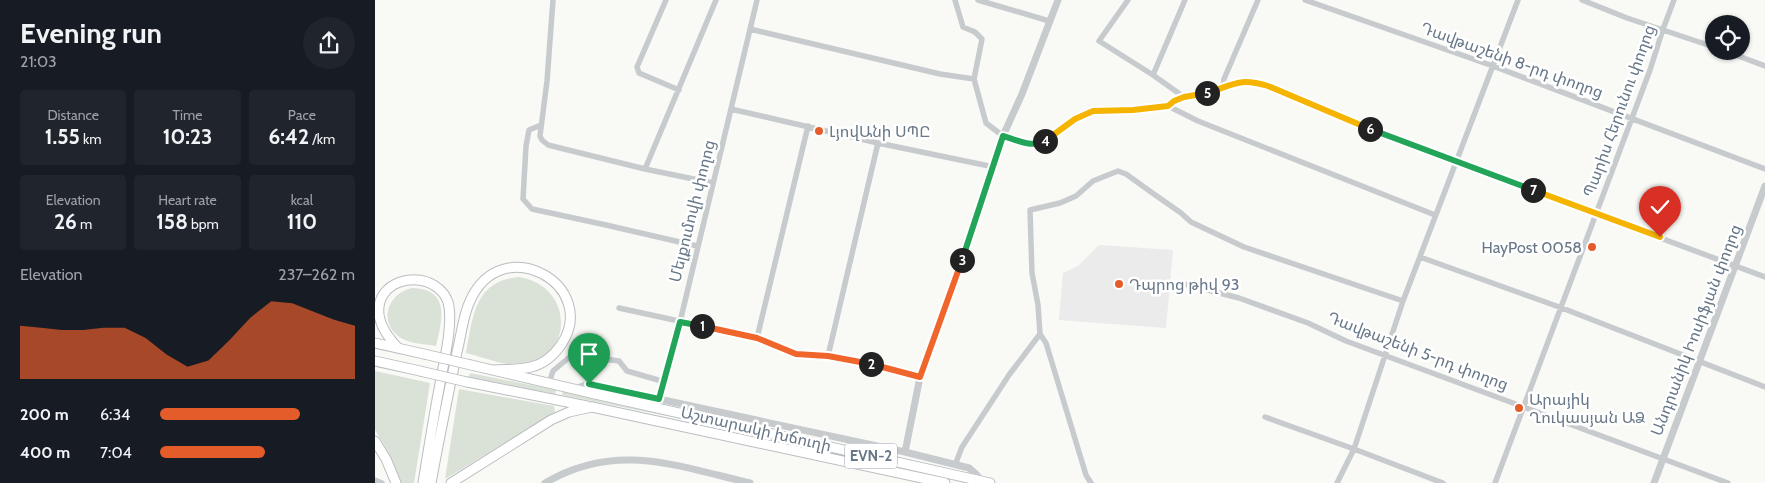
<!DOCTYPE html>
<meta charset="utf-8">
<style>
body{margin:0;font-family:Cabin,"Noto Sans Armenian",sans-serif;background:#20242c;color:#f1f3f6;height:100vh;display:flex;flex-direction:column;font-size:19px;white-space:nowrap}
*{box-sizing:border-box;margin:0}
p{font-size:16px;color:#9ea1a6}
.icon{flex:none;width:28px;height:28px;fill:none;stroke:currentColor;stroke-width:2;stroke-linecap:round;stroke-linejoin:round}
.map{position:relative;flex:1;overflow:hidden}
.sheet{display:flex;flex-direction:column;background:#171b24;width:375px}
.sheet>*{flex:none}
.fabs{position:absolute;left:1330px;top:15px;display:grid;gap:10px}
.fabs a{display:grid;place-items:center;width:45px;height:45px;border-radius:50%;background:#171b24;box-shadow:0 1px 4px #0004;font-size:25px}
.pin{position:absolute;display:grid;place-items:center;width:42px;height:42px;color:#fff;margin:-51px -21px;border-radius:50% 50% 50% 0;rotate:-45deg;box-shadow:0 0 5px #0007}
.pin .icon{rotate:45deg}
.km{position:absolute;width:25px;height:25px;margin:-12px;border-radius:50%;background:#222;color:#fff;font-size:14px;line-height:25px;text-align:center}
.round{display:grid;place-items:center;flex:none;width:52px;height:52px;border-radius:26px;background:#20242c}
.headline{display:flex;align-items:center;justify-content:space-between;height:85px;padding:0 20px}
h1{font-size:28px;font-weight:800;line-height:38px}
.figures{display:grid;grid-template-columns:repeat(3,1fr);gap:8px;height:85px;padding:5px 20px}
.figures div{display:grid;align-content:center;border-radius:5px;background:#20242c;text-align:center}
.figures b{font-size:21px;font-weight:800}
.figures small{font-size:14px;font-weight:400}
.figures p{font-size:14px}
.chart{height:140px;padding:10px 20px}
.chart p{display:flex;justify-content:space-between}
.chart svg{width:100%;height:90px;margin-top:5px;fill:#e55c2b;opacity:.7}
ul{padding:0 20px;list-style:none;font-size:16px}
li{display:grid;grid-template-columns:80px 60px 1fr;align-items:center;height:38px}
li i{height:12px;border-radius:6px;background:#e55c2b}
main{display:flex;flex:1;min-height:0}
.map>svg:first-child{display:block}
.built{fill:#eaebea}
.grass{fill:#dae1d7}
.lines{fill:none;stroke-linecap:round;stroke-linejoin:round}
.primary-casing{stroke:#babec2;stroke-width:11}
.trunk-casing{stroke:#babdc0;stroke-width:11}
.minor{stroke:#c7cbce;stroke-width:5.5}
.tertiary{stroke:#c7cbce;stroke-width:7}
.primary{stroke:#fff;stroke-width:9}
.trunk{stroke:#fff;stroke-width:9}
.trunk-bridge-casing{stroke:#babdc0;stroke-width:11;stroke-linecap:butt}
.trunk-bridge{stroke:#fff;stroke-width:9}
.split-1-casing{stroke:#fff;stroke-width:10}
.split-2-casing{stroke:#fff;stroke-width:10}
.split-3-casing{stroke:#fff;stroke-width:10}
.split-4-casing{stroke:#fff;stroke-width:10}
.split-5-casing{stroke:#fff;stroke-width:10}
.split-6-casing{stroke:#fff;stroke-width:10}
.split-7-casing{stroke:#fff;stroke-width:10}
.split-8-casing{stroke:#fff;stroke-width:10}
.split-1{stroke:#22a559;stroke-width:6}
.split-2{stroke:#f0652b;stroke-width:6}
.split-3{stroke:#f0652b;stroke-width:6}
.split-4{stroke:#22a559;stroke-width:6}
.split-5{stroke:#f5b400;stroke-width:6}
.split-6{stroke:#f5b400;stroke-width:6}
.split-7{stroke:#22a559;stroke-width:6}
.split-8{stroke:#f5b400;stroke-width:6}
.poi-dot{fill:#e55c2b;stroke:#fff;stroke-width:2}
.labels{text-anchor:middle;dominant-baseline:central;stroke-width:5;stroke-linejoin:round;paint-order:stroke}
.shield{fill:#fff;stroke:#95a0ac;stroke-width:1}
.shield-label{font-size:15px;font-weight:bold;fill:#687888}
.street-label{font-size:16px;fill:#687888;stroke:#fff}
.poi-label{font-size:16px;fill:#687888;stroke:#fff;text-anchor:start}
</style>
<main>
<section class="sheet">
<div class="headline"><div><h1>Evening run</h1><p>21:03</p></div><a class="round"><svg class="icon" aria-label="share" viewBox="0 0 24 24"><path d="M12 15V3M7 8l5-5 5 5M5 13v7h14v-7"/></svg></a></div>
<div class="figures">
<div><p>Distance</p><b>1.55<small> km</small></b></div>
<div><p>Time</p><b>10:23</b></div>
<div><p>Pace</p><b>6:42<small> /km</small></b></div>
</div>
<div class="figures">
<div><p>Elevation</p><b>26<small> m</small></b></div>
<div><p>Heart rate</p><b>158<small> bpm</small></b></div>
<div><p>kcal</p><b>110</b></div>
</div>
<div class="chart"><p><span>Elevation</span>237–262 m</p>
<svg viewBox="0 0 160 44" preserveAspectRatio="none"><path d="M0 44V18L10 19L20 20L30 20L40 19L50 19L60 24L70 32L80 38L90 35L100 25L110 14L120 6L130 7L140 11L150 15L160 18V44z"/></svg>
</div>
<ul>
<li><b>200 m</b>6:34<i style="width:72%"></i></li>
<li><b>400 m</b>7:04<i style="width:54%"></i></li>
</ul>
</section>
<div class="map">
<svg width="1390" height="483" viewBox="0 0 1390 483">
<rect width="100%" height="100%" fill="#f9f9f6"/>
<path class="built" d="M724 245 798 250 791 328 684 320 688 273 703 266Z"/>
<path class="grass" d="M144 277C200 286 199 359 147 365 129 366 108 357 91 353 98 317 99 281 144 277Z
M37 288C76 289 67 320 61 346 50 344 36 344 26 338 2 323 13 293 37 288Z
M0 371 55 383 39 483H26L14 453 0 430Z
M95 373 181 390 180 394 94 377Z
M84 389 179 406 180 412 70 479Z
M188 391 253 404 372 432 187 395Z"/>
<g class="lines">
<defs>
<path id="primary" d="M220 394 615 483
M217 407 570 483"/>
<path id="trunk" d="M0 343 49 354
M23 348C14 338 6 328 4 315 0 281 43 270 64 289 68 292 71 297 73 302 79 324 68 365 64 389 58 420 53 452 48 483
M0 361 45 371
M96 365 220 394
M92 382 212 406
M0 441 11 459 21 483
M56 483C64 439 73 396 82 352 86 337 88 315 95 301 127 229 226 286 186 345 179 355 169 364 156 367 144 370 131 369 118 370
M76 483 176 420 194 412 217 407"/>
</defs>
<use href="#primary" class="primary-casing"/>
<use href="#trunk" class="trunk-casing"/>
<path class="minor" d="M178 0 172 81 165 136 167 140 173 145 270 169 338 183
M291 0 262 67 264 73 304 90
M580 0 588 27 600 32 607 39 599 79 611 123 628 136 654 144 663 145 669 142 700 119 718 111 758 110 793 106 799 101 809 97 839 91 848 86 863 82 877 81 893 86 1044 148 1390 277
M603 0 674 21
M753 0 724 41 778 75
M930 0 1118 66 1390 169
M1207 0 1252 18 1339 47
M375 29 565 74 599 79
M1350 51 1390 66
M848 86 849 79 883 0
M809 97 778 75 810 0
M793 106 823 121 1060 215
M356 109 503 143 619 167
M166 125 154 130 151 146 148 199 157 209 231 225 322 246
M270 169 341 0
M1045 257 1187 308 1390 387
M805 283 864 298 933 323 971 341 1353 483
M244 308 382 338 421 354 453 356 491 363 545 377
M665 334 671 343 711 475 716 483
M382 338 433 126
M453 356 503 143
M174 383 178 371 197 355 244 361 252 371 290 382
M284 399 305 322 382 0
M890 417 979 449 1068 483
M580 465 587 447 634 375 665 334 663 305 657 273 655 210 685 203 701 196 718 181 743 171 751 174 776 192 806 213 816 222 869 247 1028 301
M0 480 7 483
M962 483 979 449 1028 301 1143 0
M1120 483 1275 70 1288 29 1299 0"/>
<path class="tertiary" d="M199 389 214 384 530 452 594 468 601 474 608 482
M530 452 545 377 581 279 628 136 647 94 683 0
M170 483C241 441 302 466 375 483
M1279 483 1390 186"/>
<use href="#primary" class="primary"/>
<use href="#trunk" class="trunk"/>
<defs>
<path id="trunk-bridge" d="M49 354 96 365
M45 371 92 382"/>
</defs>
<use href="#trunk-bridge" class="trunk-bridge-casing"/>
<use href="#trunk-bridge" class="trunk-bridge"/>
</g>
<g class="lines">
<defs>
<path id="split-1" d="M214 384 284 399 305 322 327 326"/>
<path id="split-2" d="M327 326 382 338 421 354 453 356 496 364"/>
<path id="split-3" d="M496 364 545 377 587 260"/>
<path id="split-4" d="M587 260 628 136C642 140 656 148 670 141"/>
<path id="split-5" d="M670 141 700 119 718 111 758 110 793 106 799 101 809 97 832 93"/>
<path id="split-6" d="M832 93C859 85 863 77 893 86L995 129"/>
<path id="split-7" d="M995 129 1158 190"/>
<path id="split-8" d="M1158 190 1285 237"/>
</defs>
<use href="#split-1" class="split-1-casing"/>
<use href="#split-2" class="split-2-casing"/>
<use href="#split-3" class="split-3-casing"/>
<use href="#split-4" class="split-4-casing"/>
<use href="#split-5" class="split-5-casing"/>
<use href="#split-6" class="split-6-casing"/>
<use href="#split-7" class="split-7-casing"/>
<use href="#split-8" class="split-8-casing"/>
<use href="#split-1" class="split-1"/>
<use href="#split-2" class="split-2"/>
<use href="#split-3" class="split-3"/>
<use href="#split-4" class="split-4"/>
<use href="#split-5" class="split-5"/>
<use href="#split-6" class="split-6"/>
<use href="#split-7" class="split-7"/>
<use href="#split-8" class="split-8"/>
</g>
<g class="poi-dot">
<circle cx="444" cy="131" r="5"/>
<circle cx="1217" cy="247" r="5"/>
<circle cx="744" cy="284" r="5"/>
<circle cx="1144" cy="408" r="5"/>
</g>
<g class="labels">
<rect class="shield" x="470" y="443.5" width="52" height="25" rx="4"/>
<g class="shield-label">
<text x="496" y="456">EVN-2</text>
</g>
<g class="street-label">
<text transform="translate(1137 60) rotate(20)">Դավթաշենի 8-րդ փողոց</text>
<text transform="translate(1244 111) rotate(-70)">Պարիս Հերունու փողոց</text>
<text transform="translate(317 211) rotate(-76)">Մելքումովի փողոց</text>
<text transform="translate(1321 330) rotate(-69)">Անդրանիկ Իոսիֆյան փողոց</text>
<text transform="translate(1043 351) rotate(21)">Դավթաշենի 5-րդ փողոց</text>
<text transform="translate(381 429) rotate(13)">Աշտարակի խճուղի</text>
</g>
<g class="poi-label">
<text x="454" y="131">ԼյովԱնի ՍՊԸ</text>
<text x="1207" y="247" text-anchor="end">HayPost 0058</text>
<text x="754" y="284">Դպրոց թիվ 93</text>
<text x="1154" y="399">Արայիկ<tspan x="1154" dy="18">Ղուկասյան ԱՁ</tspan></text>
</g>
</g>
</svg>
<div class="fabs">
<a><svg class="icon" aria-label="locate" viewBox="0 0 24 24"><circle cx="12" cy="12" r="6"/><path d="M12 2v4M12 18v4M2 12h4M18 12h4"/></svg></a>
</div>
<div class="pin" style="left:214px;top:384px;background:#1e9e55"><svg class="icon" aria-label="arrive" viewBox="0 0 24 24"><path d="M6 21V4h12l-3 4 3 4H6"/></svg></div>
<div class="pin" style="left:1285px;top:237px;background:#d93025"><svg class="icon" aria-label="check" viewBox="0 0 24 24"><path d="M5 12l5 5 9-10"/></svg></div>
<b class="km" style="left:327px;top:326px">1</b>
<b class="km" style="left:496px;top:364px">2</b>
<b class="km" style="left:587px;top:260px">3</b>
<b class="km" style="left:670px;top:141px">4</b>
<b class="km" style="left:832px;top:93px">5</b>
<b class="km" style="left:995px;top:129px">6</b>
<b class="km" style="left:1158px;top:190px">7</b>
</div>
</main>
